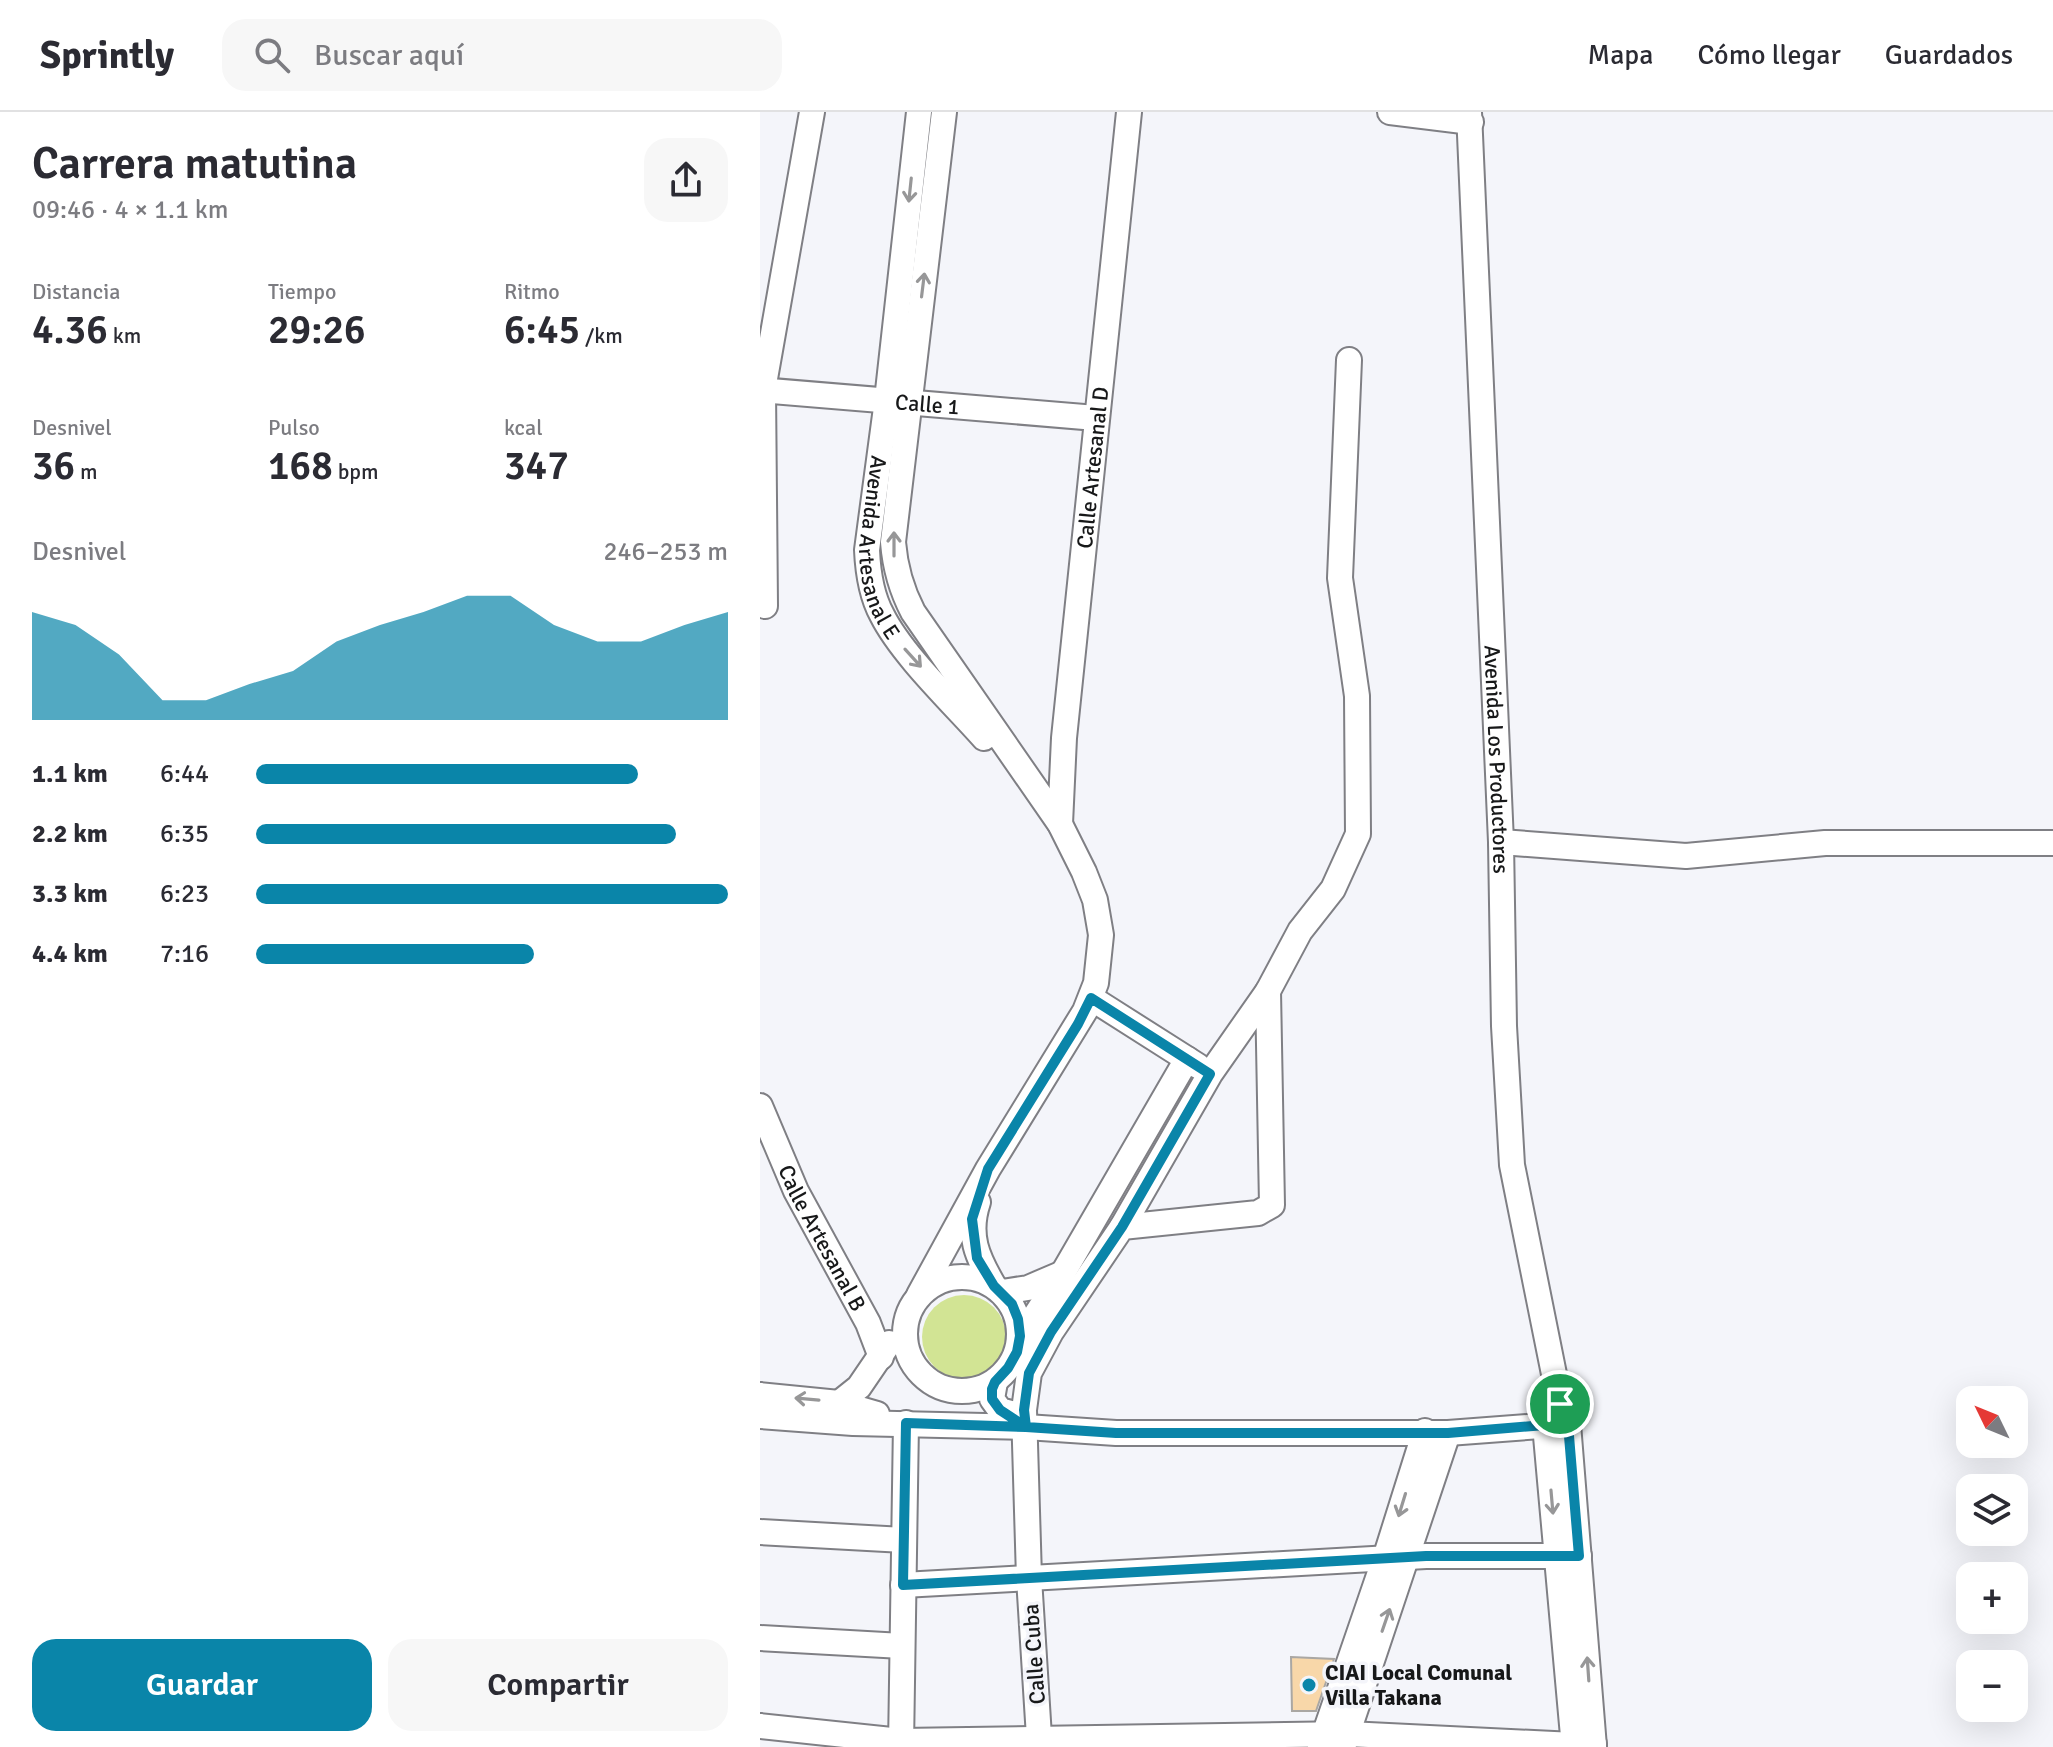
<!DOCTYPE html>
<html lang="es">
<meta charset="utf-8">
<style>
body{margin:0;font-family:Signika,sans-serif;background:#f7f7f7;color:#2b2b33;height:100vh;display:flex;flex-direction:column;font-size:30px;white-space:nowrap}
*{box-sizing:border-box;margin:0}
p{font-size:26px;color:#7c7c81}
.icon{flex:none;width:44px;height:44px;fill:none;stroke:currentColor;stroke-width:2;stroke-linecap:round;stroke-linejoin:round}
.map{position:relative;flex:1;overflow:hidden}
.sheet{display:flex;flex-direction:column;background:#fff;width:760px}
.sheet>*{flex:none}
.needle{width:52px;rotate:313deg}
.fabs{position:absolute;left:1196px;top:1274px;display:grid;gap:16px}
.fabs a{display:grid;place-items:center;width:72px;height:72px;border-radius:16px;background:#fff;box-shadow:0 8px 32px #0002;font-size:40px}
.pin{position:absolute;display:grid;place-items:center;width:68px;height:68px;color:#fff;margin:-34px;border:4px solid #fff;border-radius:50%;box-shadow:0 2px 8px #0007}
.round{display:grid;place-items:center;flex:none;width:84px;height:84px;border-radius:24px;background:#f7f7f7}
.summary{display:flex;align-items:center;justify-content:space-between;height:136px;padding:0 32px}
h1{font-size:44px;font-weight:600;line-height:60px}
.metrics{display:grid;grid-template-columns:repeat(3,1fr);gap:12px;height:136px;padding:8px 32px}
.metrics div{display:grid;align-content:center}
.metrics b{font-size:40px;font-weight:600}
.metrics small{font-size:22px;font-weight:400}
.metrics p{font-size:22px}
.chart{height:224px;padding:16px 32px}
.chart p{display:flex;justify-content:space-between}
.chart svg{width:100%;height:144px;margin-top:8px;fill:#0a85a9;opacity:.7}
.action{display:flex;gap:16px;margin-top:auto;padding:16px 32px}
.action a{flex:1;height:92px;border-radius:24px;background:#0a85a9;color:#fff;font-size:32px;font-weight:600;line-height:92px;text-align:center}
.action a+a{background:#f7f7f7;color:#2b2b33}
ul{padding:0 32px;list-style:none;font-size:26px}
li{display:grid;grid-template-columns:128px 96px 1fr;align-items:center;height:60px}
li i{height:20px;border-radius:10px;background:#0a85a9}
header{display:flex;align-items:center;gap:48px;box-sizing:border-box;height:112px;padding:0 40px;background:#fff;border-bottom:2px solid #e1e1e2}
header strong{font-size:38px}
nav{display:flex;gap:44px;margin-inline-start:auto;font-size:28px}
.search{width:560px;height:72px;background:#f7f7f7;display:flex;align-items:center;gap:20px;box-sizing:border-box;padding:0 28px;border-radius:24px;color:#7c7c81;font-size:30px}
main{display:flex;flex:1;min-height:0}
.map>svg:first-child{display:block}
.green{fill:#d2e494}
.building{fill:#f8d7a9;stroke:#aaa7a3;stroke-width:2}
.lines{fill:none;stroke-linecap:round;stroke-linejoin:round}
.minor-casing{stroke:#7f7f84;stroke-width:28}
.minor{stroke:#fff;stroke-width:24}
.oneway{stroke:#979798}
.route-casing{stroke:#fff;stroke-width:16}
.route{stroke:#0a85a9;stroke-width:10}
.poi-dot{fill:#0a85a9;stroke:#f4f5fa;stroke-width:3}
.labels{text-anchor:middle;dominant-baseline:central;stroke-width:7;stroke-linejoin:round;paint-order:stroke}
.street-label{font-size:22px;fill:#171819;stroke:#f4f5fa}
.poi-label{font-size:22px;font-weight:bold;fill:#171819;stroke:#f4f5fa;text-anchor:start}
</style>
<header>
<strong>Sprintly</strong>
<div class="search"><svg class="icon" aria-label="search" viewBox="0 0 24 24"><circle cx="10" cy="10" r="6"/><path d="M15 15l6 6"/></svg>Buscar aquí</div>
<nav><a>Mapa</a><a>Cómo llegar</a><a>Guardados</a></nav>
</header>
<main>
<section class="sheet">
<div class="summary"><div><h1>Carrera matutina</h1><p>09:46 · 4 × 1.1 km</p></div><a class="round"><svg class="icon" aria-label="share" viewBox="0 0 24 24"><path d="M12 15V3M7 8l5-5 5 5M5 13v7h14v-7"/></svg></a></div>
<div class="metrics">
<div><p>Distancia</p><b>4.36<small> km</small></b></div>
<div><p>Tiempo</p><b>29:26</b></div>
<div><p>Ritmo</p><b>6:45<small> /km</small></b></div>
</div>
<div class="metrics">
<div><p>Desnivel</p><b>36<small> m</small></b></div>
<div><p>Pulso</p><b>168<small> bpm</small></b></div>
<div><p>kcal</p><b>347</b></div>
</div>
<div class="chart"><p><span>Desnivel</span>246–253 m</p>
<svg viewBox="0 0 160 44" preserveAspectRatio="none"><path d="M0 44V11L10 15L20 24L30 38L40 38L50 33L60 29L70 20L80 15L90 11L100 6L110 6L120 15L130 20L140 20L150 15L160 11V44z"/></svg>
</div>
<ul>
<li><b>1.1 km</b>6:44<i style="width:81%"></i></li>
<li><b>2.2 km</b>6:35<i style="width:89%"></i></li>
<li><b>3.3 km</b>6:23<i style="width:100%"></i></li>
<li><b>4.4 km</b>7:16<i style="width:59%"></i></li>
</ul>
<div class="action"><a>Guardar</a><a>Compartir</a></div>
</section>
<div class="map">
<svg width="1293" height="1635" viewBox="0 0 1293 1635">
<rect width="100%" height="100%" fill="#f4f5fa"/>
<path class="green" d="M162 1225a42 42 0 1 1 84 0a42 42 0 1 1-84 0Z"/>
<path class="building" d="M531 1545 574 1547 556 1599H532Z"/>
<g class="lines">
<defs>
<g id="minor">
<path id="s1" d="M159 0 127 288 107 438C108 461 111 483 122 503 142 543 194 592 224 626"/>
<path d="M630 0 711 10"/>
<path id="s2" d="M709 0 741 730 744 914 752 1053 800 1292 808 1312 834 1635"/>
<path id="s3" d="M0 278 336 306"/>
<path d="M5 494 3 278 52 0"/>
<path id="s4" d="M300 712 304 626 369 0"/>
<path d="M741 730 926 744 1065 731H1293"/>
<path d="M331 886 438 954"/>
<path id="s5" d="M0 994 36 1079 108 1211 121 1245"/>
<path d="M218 1090C207 1123 217 1145 234 1174"/>
<path d="M362 1115 450 962 508 879 540 819 573 777 598 722 597 584 580 466 589 248"/>
<circle cx="202" cy="1222" r="57"/>
<path d="M242 1180 268 1176 303 1161"/>
<path d="M159 1183 228 1057 325 899 336 871 341 823 335 788 324 760 300 712 153 500C141 477 135 455 133 430L184 0"/>
<path d="M259 1235 271 1210 303 1161 427 947"/>
<path d="M235 1270 232 1287 240 1298 255 1302 264 1298"/>
<path d="M0 1283 79 1291 117 1302"/>
<path d="M794 1300 785 1313 814 1635"/>
<path d="M76 1303 79 1291 99 1275 129 1231"/>
<path d="M0 1304 93 1311 266 1315 356 1321H688L808 1312"/>
<path d="M0 1420 144 1428"/>
<path d="M143 1473 666 1444H819"/>
<path d="M0 1526 142 1534"/>
<path d="M0 1614 141 1629 588 1622 814 1633 834 1632"/>
<path d="M279 1625 269 1466 264 1298 269 1261 291 1220 362 1115 498 1101 512 1093 508 879"/>
<path d="M141 1635 146 1311"/>
<path d="M560 1635 627 1440 665 1319"/>
<path d="M583 1635 688 1321"/>
</g>
</defs>
<use href="#minor" class="minor-casing"/>
<use href="#minor" class="minor"/>
</g>
<defs><path id="oneway-shaft" d="M-6 0H5M1.5-3L5.5 0L1.5 3" fill="none" stroke-width="1.6" stroke-linecap="round" stroke-linejoin="round" transform="scale(2)"/></defs>
<g class="oneway">
<use href="#oneway-shaft" transform="translate(150 78) rotate(96)"/>
<use href="#oneway-shaft" transform="translate(163 173) rotate(-83)"/>
<use href="#oneway-shaft" transform="translate(134 432) rotate(-90)"/>
<use href="#oneway-shaft" transform="translate(153 546) rotate(48)"/>
<use href="#oneway-shaft" transform="translate(47 1287) rotate(-175)"/>
<use href="#oneway-shaft" transform="translate(792 1390) rotate(85)"/>
<use href="#oneway-shaft" transform="translate(642 1393) rotate(107)"/>
<use href="#oneway-shaft" transform="translate(626 1508) rotate(-71)"/>
<use href="#oneway-shaft" transform="translate(828 1557) rotate(-94)"/>
</g>
<g class="lines">
<defs>
<path id="route" d="M800 1292 785 1313 688 1321H356L266 1315 240 1298 232 1287V1277L235 1270 248 1256 257 1240 260 1224 258 1207 252 1192 234 1174 217 1146 212 1107 228 1057 318 912 331 886 450 962 362 1115 291 1220 269 1261 264 1298 266 1315 146 1311 143 1473 666 1444H819L808 1312 800 1292"/>
</defs>
<use href="#route" class="route-casing"/>
<use href="#route" class="route"/>
</g>
<circle class="poi-dot" cx="549" cy="1573" r="8"/>
<g class="labels">
<g class="street-label">
<text stroke="none"><textPath href="#s3" startOffset="168">Calle 1</textPath></text>
<text stroke="none"><textPath href="#s4" startOffset="358">Calle Artesanal D</textPath></text>
<text stroke="none"><textPath href="#s1" startOffset="440">Avenida Artesanal E</textPath></text>
<text stroke="none"><textPath href="#s2" startOffset="648">Avenida Los Productores</textPath></text>
<text stroke="none"><textPath href="#s5" startOffset="146">Calle Artesanal B</textPath></text>
<text transform="translate(274 1542) rotate(-94)">Calle Cuba</text>
</g>
<g class="poi-label">
<text x="565" y="1560">CIAI Local Comunal<tspan x="565" dy="25">Villa Takana</tspan></text>
</g>
</g>
</svg>
<div class="fabs">
<a><svg class="needle" viewBox="-14 -14 28 28"><path d="M0-13l5 13h-10z" fill="#e53935"/><path d="M0 13l5-13h-10z" fill="#7c7c81"/></svg></a>
<a><svg class="icon" aria-label="layers" viewBox="0 0 24 24"><path d="M12 4l9 5-9 5-9-5zM3 14l9 5 9-5"/></svg></a>
<a>+</a>
<a>−</a>
</div>
<div class="pin" style="left:800px;top:1292px;background:#1e9e55"><svg class="icon" aria-label="arrive" viewBox="0 0 24 24"><path d="M6 21V4h12l-3 4 3 4H6"/></svg></div>
</div>
</main>
